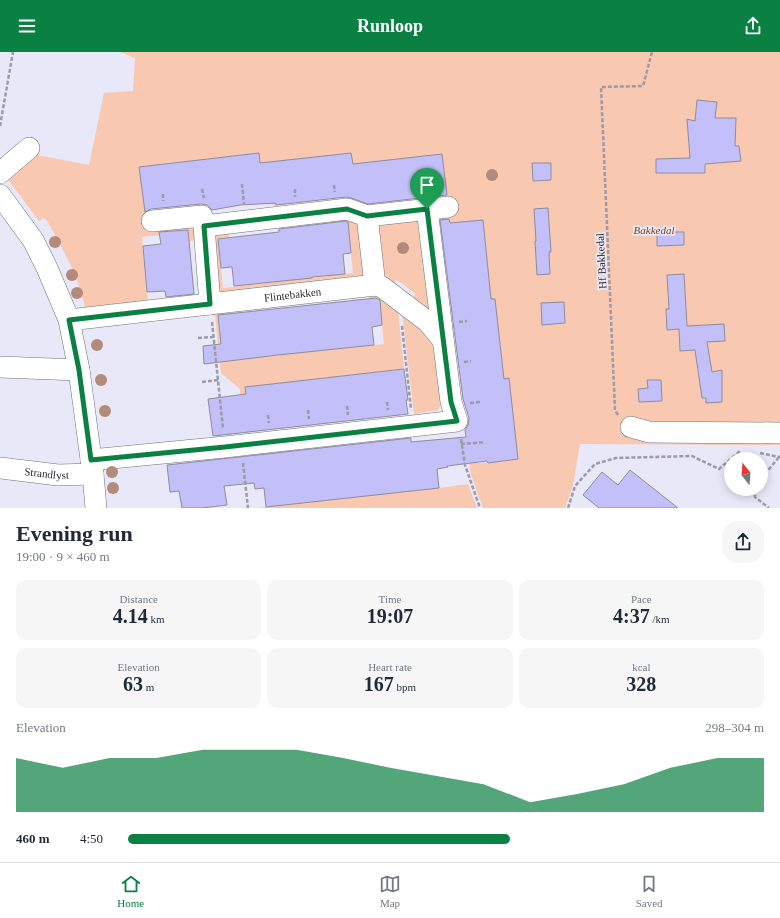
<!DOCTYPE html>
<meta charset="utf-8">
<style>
body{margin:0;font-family:Georgia,serif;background:#f6f6f7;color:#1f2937;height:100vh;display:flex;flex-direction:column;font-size:15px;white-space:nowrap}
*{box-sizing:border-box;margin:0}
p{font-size:13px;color:#747a83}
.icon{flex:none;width:22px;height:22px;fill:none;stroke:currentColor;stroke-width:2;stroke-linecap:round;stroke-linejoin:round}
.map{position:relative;height:456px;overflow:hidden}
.sheet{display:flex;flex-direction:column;background:#fff;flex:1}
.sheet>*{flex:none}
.needle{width:26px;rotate:343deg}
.buttons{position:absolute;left:724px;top:400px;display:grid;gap:8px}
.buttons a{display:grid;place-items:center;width:44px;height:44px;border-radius:50%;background:#fff;box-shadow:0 2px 10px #0003;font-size:20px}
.pin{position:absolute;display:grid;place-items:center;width:34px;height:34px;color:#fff;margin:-41px -17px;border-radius:50% 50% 50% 0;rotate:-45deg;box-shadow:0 0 4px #0007}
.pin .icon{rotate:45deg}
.round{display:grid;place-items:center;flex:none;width:42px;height:42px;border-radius:16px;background:#f6f6f7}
.head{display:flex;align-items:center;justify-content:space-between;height:68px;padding:0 16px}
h1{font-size:22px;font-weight:800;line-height:30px}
.stats{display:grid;grid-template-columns:repeat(3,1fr);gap:6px;height:68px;padding:4px 16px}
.stats div{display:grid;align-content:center;border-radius:10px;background:#f6f6f7;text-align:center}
.stats b{font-size:20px;font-weight:800}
.stats small{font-size:11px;font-weight:400}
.stats p{font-size:11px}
.chart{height:112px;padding:8px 16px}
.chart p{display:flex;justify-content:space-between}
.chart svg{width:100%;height:72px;margin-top:4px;fill:#0b8043;opacity:.7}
ul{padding:0 16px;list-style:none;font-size:13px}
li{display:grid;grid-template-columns:64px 48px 1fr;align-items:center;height:30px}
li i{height:10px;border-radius:5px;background:#0b8043}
header{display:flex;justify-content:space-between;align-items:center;height:52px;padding:0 16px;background:#0b8043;color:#fff;font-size:18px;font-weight:800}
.tabs{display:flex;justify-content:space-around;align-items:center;height:56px;border-top:1px solid #e0e1e3;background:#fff;font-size:11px;color:#747a83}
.tabs a{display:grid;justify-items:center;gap:2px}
.tabs .current{color:#0b8043}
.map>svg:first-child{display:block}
.green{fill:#f8c8b0}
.building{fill:#c2bff9;stroke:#8d8d9c}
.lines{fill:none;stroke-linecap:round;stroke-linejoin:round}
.minor-casing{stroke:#71717f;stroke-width:22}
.path{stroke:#9c9ba7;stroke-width:2.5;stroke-dasharray:4 2;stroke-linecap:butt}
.minor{stroke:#fff;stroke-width:21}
.tree{fill:#b28b7a}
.route-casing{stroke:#fff;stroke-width:8}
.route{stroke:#0b8043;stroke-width:5}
.labels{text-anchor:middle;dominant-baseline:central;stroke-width:3.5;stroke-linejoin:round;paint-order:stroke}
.park-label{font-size:11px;font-style:italic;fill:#853f13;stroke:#e9e8f8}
.street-label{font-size:11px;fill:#28282e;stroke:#e9e8f8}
</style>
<header><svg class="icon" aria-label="menu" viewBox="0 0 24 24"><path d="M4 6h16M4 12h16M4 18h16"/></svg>Runloop<svg class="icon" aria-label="share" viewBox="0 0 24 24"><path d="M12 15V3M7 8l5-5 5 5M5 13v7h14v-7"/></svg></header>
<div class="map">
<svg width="780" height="456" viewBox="0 0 780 456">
<rect width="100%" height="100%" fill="#e9e8f8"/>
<path class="green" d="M120 0H780V393L580 392 573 433 565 456H483L471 423 469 411H488L518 407 509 327H504L495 247H491L483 168 432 173 447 150 442 102 363 111 368 154 356 146 351 101 270 110 273 140 276 155 264 146 259 101 139 115 147 173 197 168 200 188 189 189 188 180 142 185 148 250 87 261 75 222 60 192 46 167 43 166 39 169 6 125 32 102 89 113 104 41 133 39 135 6Z
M347 161 364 174 370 229 219 246 212 183 229 181V186L218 187 223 236 353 221 348 173 331 175 330 163Z
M424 161 436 269 410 248 416 242 397 228 392 234 384 227 371 167Z
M375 239 398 258 404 317 245 335 246 342 240 343V337L221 321 215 262 228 256 229 262 218 263 223 309 384 292 379 246 369 247 368 240Z
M402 259 440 296 446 345 438 358 414 362Z
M468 432 477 456H256L439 436Z"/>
<path class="building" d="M697 48 717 50 715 66H736L735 94H739L741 109 705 112V121H656V107L690 106 687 67 695 69Z
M259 101 260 111 351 101 353 112 442 102 447 143 368 152 351 146 346 145 276 153V151L240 153 212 158 207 153 201 152 151 157 145 160 139 115Z
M532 111H551V128L533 129Z
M548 156 551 200H549L550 222 537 223 535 189H536L534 157Z
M449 167 450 171 483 168 491 247H495L504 327 509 326 518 407 488 411 487 409 447 414 448 415 437 417 439 436 266 455 264 436 255 437 254 431 224 434 227 453 202 456H182L179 439 170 440 167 413 411 386V390L466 385 465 378 468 373 469 366 463 347 440 168Z
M346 169 348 170 351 201 343 202 345 222 312 225V226L234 234 232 215 221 216 218 187 279 180V177Z
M188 178 194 242 166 245 165 239 147 240 143 194 161 192 159 180Z
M657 180H684V193L657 194Z
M684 222 687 274 724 272 725 289 707 290 712 320 722 318V350L706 351V346H702L695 298 680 299 679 277 667 278 666 257H669L667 223Z
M376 246 380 248 382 273 372 275 374 293 278 303 204 312 203 294 221 292 218 263Z
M564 250 565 271 542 273 541 251Z
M404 317 408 348H406L408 362 213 384 208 347 246 342 245 335Z
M647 328H661L662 349 639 350 638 337 648 336Z
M630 418 678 456H599L583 443 602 420 618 433Z"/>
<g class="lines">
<defs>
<g id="minor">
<path d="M0 121 29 96"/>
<path d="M0 143 33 188 47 216 69 268 79 318 93 422 96 456"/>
<path d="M367 164 375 233"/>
<path d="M152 169 202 164 204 174"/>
<path d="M210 252 204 174 347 157 367 164 448 155"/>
<path id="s1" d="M69 268 375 233 382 235 428 270 443 288"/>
<path d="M0 315 79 318"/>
<path d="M631 375 649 380 780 381"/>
<path d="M91 408 225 395 457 369 451 350 427 157"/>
<path id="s2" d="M0 416 58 423 93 422"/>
</g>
</defs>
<use href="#minor" class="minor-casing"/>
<path class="path" d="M0 74 13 0
M242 132 244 152
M334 133 335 140
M202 137 204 146
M295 137V145
M163 142V149
M212 270 223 377
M459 270 467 269
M402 274 411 357
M198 286 213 285
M464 310 471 309
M202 330 218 328
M387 350 388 358
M470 351 481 350
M347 354 348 363
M308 358 309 367
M268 363 269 371
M618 363 615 358 601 35 643 34 652 0
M461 387 465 413 480 456
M461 392 485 390
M760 401 779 405 780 404
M243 411 248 456
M761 427 779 405
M754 437 755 445 769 456
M568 456 575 434 595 412 616 406 692 404 719 417 740 399"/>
<use href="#minor" class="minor"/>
</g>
<g class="tree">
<circle cx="492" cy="123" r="6"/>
<circle cx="55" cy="190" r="6"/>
<circle cx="403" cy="196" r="6"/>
<circle cx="72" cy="223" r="6"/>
<circle cx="77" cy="241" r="6"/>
<circle cx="97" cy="293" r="6"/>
<circle cx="101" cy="328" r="6"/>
<circle cx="105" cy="359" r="6"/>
<circle cx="112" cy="420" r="6"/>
<circle cx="113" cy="436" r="6"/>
</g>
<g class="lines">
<defs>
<path id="route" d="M347 157 367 164 427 157 451 350 457 369 225 395 91 408 79 318 69 268 210 252 204 174Z"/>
</defs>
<use href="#route" class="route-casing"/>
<use href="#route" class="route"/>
</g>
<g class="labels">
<g class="park-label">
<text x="654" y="178">Bakkedal</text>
</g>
<g class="street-label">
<text transform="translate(601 209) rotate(-93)">Hf Bakkedal</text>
<text stroke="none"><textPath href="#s1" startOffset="225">Flintebakken</textPath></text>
<text stroke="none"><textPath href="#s2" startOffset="47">Strandlyst</textPath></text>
</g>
</g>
</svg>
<div class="buttons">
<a><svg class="needle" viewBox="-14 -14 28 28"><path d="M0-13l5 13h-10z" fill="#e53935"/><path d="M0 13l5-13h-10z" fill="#747a83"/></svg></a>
</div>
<div class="pin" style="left:427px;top:157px;background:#1e9e55"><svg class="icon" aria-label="arrive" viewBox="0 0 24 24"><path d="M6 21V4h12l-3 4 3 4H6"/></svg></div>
</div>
<section class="sheet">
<div class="head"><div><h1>Evening run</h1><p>19:00 · 9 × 460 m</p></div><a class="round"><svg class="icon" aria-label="share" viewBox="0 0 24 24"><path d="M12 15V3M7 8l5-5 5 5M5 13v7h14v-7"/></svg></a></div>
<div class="stats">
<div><p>Distance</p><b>4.14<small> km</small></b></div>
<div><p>Time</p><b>19:07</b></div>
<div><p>Pace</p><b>4:37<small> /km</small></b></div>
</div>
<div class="stats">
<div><p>Elevation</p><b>63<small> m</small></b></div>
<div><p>Heart rate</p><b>167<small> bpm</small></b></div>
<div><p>kcal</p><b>328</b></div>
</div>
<div class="chart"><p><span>Elevation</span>298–304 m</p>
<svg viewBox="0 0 160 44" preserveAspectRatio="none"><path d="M0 44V11L10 17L20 11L30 11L40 6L50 6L60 6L70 11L80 17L90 22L100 27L110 38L120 33L130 27L140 17L150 11L160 11V44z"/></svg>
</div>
<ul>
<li><b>460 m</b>4:50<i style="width:60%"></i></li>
</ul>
</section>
<nav class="tabs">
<a class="current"><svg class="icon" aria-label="home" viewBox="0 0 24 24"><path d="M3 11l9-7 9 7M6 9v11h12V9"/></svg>Home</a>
<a><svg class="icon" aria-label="map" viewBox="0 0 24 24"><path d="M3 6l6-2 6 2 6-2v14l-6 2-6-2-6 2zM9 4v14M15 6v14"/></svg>Map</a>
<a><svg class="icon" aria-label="saved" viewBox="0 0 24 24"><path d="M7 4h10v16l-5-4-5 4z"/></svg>Saved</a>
</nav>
